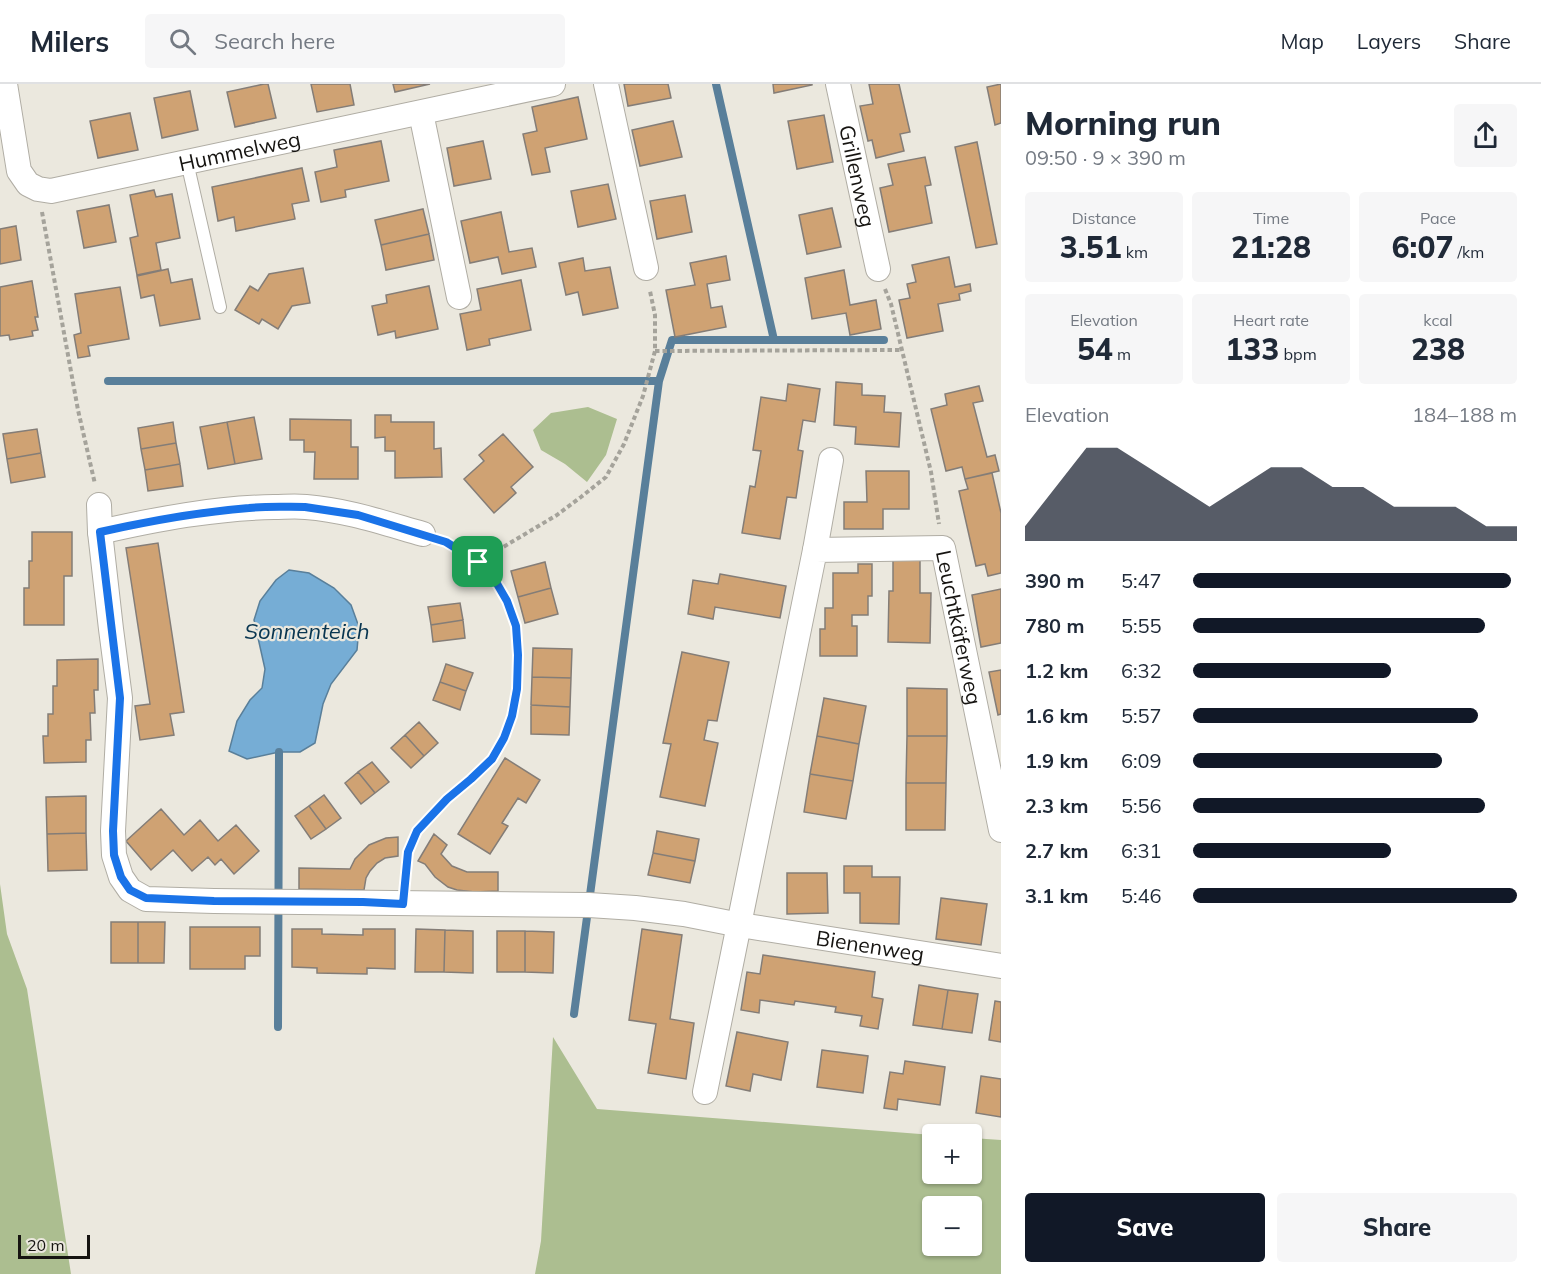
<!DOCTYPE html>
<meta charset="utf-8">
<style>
body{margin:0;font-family:Mulish,sans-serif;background:#f6f6f7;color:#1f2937;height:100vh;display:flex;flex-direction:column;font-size:22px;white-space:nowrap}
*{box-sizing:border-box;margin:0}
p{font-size:20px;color:#747a83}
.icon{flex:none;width:33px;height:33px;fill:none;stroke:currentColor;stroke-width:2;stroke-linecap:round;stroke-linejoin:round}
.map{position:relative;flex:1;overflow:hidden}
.drawer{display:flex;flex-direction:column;background:#fff;width:540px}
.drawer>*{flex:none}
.controls{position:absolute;left:922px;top:1040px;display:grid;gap:12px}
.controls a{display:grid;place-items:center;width:60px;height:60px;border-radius:6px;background:#fff;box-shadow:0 2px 4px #0004;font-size:30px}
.scale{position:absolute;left:18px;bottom:15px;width:72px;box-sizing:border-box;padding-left:6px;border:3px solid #161411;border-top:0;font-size:16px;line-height:21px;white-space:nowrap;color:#161411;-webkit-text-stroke:4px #ebe8de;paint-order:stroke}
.pin{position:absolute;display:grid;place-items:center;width:51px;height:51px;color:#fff;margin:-26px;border-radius:12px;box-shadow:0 3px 9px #0006}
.round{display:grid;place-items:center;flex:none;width:63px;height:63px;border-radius:6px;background:#f6f6f7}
.overview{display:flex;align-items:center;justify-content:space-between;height:102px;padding:0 24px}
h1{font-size:33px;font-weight:800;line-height:45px}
.figures{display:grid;grid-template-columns:repeat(3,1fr);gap:9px;height:102px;padding:6px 24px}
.figures div{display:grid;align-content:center;border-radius:6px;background:#f6f6f7;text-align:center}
.figures b{font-size:30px;font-weight:800}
.figures small{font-size:16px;font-weight:400}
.figures p{font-size:16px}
.chart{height:168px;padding:12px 24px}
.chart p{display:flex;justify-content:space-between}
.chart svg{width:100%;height:108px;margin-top:6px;fill:#111827;opacity:.7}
.cta{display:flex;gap:12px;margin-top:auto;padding:12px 24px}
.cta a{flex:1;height:69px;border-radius:6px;background:#111827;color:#fff;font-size:24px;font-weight:800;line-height:69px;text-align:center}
.cta a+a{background:#f6f6f7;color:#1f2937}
ul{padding:0 24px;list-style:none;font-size:20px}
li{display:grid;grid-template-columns:96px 72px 1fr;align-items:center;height:45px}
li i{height:15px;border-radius:8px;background:#111827}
header{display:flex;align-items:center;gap:36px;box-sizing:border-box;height:84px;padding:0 30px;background:#fff;border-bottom:2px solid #e0e1e3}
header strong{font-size:28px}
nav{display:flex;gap:33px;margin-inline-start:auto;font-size:21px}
.search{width:420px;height:54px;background:#f6f6f7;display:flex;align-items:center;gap:15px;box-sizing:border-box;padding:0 21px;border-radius:6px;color:#747a83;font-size:22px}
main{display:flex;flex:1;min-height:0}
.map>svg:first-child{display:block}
.green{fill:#acbe90;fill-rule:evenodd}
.water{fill:#76add5;stroke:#597f9a;stroke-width:1.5}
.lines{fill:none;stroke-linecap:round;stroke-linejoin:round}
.stream{stroke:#597f9a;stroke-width:8}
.building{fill:#cfa273;stroke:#847d77;stroke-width:1.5}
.lane-casing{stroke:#b0ada4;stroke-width:14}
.street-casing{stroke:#b0ada4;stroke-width:26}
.path{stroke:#a5a39b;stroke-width:4;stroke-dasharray:4.5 3;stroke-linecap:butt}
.lane{stroke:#fff;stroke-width:12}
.street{stroke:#fff;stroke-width:24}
.route-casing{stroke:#fff;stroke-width:12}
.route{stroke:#1a73e8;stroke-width:8}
.labels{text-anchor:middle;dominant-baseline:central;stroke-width:4.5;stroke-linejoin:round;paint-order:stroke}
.street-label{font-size:21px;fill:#161411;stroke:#ebe8de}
.water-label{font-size:22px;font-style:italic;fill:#083550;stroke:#ebe8de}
</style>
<header>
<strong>Milers</strong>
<div class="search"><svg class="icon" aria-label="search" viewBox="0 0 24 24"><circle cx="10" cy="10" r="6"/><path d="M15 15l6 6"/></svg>Search here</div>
<nav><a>Map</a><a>Layers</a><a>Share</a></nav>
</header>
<main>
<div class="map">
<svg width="1001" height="1190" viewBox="0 0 1001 1190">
<rect width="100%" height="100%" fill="#ebe8de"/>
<path class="green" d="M588 323 617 335 606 371 587 398 565 380 541 366 533 346 551 329Z
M0 800 7 850 27 905 71 1190H0Z
M553 953 597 1025 933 1051V1089H972V1054L1001 1056V1190H535L541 1157ZM933 1122H972V1161H933Z"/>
<path class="water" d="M289 486 309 489 334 504 351 521 359 543 357 566 331 600 323 620 315 659 300 668H279L247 675 229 667 237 637 250 616 262 604 265 585 254 536 260 517 276 496Z"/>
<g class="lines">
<path class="stream" d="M716 0 774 256
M108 297H659
M574 930 659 297 672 256H884
M278 943 279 668"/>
</g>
<path class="building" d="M264 0H268L276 34 235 43 227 8Z
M311 0H350L354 21 317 28Z
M393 0H430L395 8Z
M624 0H668L671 14 628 22Z
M773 0H812V1L774 9Z
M869 0H899L910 48 900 50 904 67 876 74 872 56 868 57 860 22 873 20Z
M1001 0V39L995 41 987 3Z
M190 7 198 46 162 54 154 14Z
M578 13 587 55 545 64 550 88 532 91 523 50 537 47 532 23Z
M130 29 138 66 98 74 90 37Z
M824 31 833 78 797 85 788 37Z
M673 37 682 73 640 82 632 46Z
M381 57 389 97 345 106 346 113 321 118 315 88 337 83 334 66Z
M483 57 491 95 454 102 447 64Z
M977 58 997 160 976 164 955 63Z
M925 73 931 101 925 102 932 139 889 148 880 104 893 101 888 80Z
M302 84 309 117 292 120 295 135 236 147 234 133 218 137 212 103Z
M608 100 616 135 578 143 571 107Z
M154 106 156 113 172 110 180 154 156 159 161 186 137 191 130 154 138 152 130 111Z
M685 111 692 148 657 155 650 117Z
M109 121 116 158 84 164 77 127Z
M832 124 841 163 807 170 799 131Z
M423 125 429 150 381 161 375 136Z
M501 128 509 168 532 164 536 183 502 190 498 173 470 179 461 137Z
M16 142 21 176 0 180V145Z
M429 150 434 176 386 186 381 161Z
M726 172 730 196 707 200 711 224 722 222 726 243 675 253 666 206 695 201 690 179Z
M949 173 955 203 970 200 971 207 959 210 960 216 938 220 943 247 907 254 899 216 910 214 907 200 916 198 912 181Z
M583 174 585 187 610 183 618 224 583 231 578 208 566 211 559 179Z
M303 184 310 219 292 222 278 245 262 235 259 240 235 226 250 202 258 207 269 190Z
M168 185 171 199 192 195 200 235 160 242 154 211 141 214 137 192Z
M844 186 850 221 876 216 881 245 850 251 846 229 812 235 805 194Z
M521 196 531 246 489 255 490 261 467 266 460 230 481 226 477 205Z
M32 197 38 233H35L38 246 32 247 33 252 10 256 9 251 0 252V203Z
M429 202 438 245 396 254 395 247 378 251 372 222 387 219 386 211Z
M120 203 129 255 88 262 90 272 78 274 74 251 81 249 75 210Z
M836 298 862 300V311L885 312 884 328 901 329 899 363 855 360 856 343 834 341Z
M788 300 820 305 815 338 803 336 798 366 803 367 796 414 787 413 780 455 742 449 750 402 755 403 761 367 753 366 761 313 786 317Z
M979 302 983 317 973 319 987 373 995 371 999 387 965 395 962 383 946 387 931 325 947 321 945 310Z
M375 331H391V338H434V365L441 364 442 393 395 394V367H385V353L375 354Z
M254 333 262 375 235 380 227 338Z
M290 335 351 336V363H358V395H314L315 368H304V356H290Z
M173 338 176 359 141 365 138 344Z
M227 338 235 380 208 385 200 343Z
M37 345 41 369 7 375 3 350Z
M503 350 533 383 511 403 516 409 494 429 464 395 484 377 479 371Z
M176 359 180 380 145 386 141 365Z
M41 369 45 393 11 399 7 375Z
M180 380 183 402 148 407 145 386Z
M866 387H909V425H883V445H844V418H867Z
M992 389 1001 429V489L988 492 985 480 976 482 959 407 968 405 965 395Z
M32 448H72V492H64V541H24V504H29V477H32Z
M158 459 184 628 170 630 174 651 140 656 135 622 150 620 126 464Z
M893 475H920V509H931L930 559 888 558 889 507H893Z
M545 478 551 504 518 513 511 487Z
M858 480H872V512H868V531H852V542H857V572H820V545H825V524H833V489H858Z
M720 490 786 502 780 534 715 523 713 535 688 530 693 496 718 500Z
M551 504 558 530 525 539 518 513Z
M1001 505V559L981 563 972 511Z
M460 519 463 536 431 541 428 523Z
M463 536 465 554 433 558 431 541Z
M533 564 572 565 571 594 532 593Z
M682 568 729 578 717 637 708 636 704 656 718 659 705 722 660 713 671 660 663 659Z
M98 575V606H94L95 629H90L91 656H86V678L44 679 43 652H48V630H53V602H57V576Z
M446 580 473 589 466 607 440 598Z
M1001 586V630L998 631 989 588Z
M532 593 571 594 570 623 531 621Z
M440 598 466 607 460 626 433 616Z
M907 604 947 605V652H907Z
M824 614 866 622 859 660 817 652Z
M531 621 570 623 569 651 531 650Z
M419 638 438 659 424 672 405 651Z
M405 651 424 672 411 684 391 664Z
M817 652 859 660 853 697 810 690Z
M907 652H947L946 699H906Z
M505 674 540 696 526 719 518 714 502 739 508 742 490 770 458 750Z
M372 678 389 698 375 709 358 688Z
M358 688 375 709 361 720 345 699Z
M810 690 853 697 846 735 804 728Z
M906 699H946L945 746H906Z
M324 711 341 734 326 745 309 722Z
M86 712V749L47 750 46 713Z
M309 722 326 745 311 755 295 732Z
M161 725 184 751 200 736 218 757 236 741 259 767 234 790 221 775 215 781 208 773 192 787 173 766 151 786 126 757Z
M657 747 699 755 695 777 653 769Z
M86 749 87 786 48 787 47 750Z
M434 750 447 761 441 770 452 782 467 788H498V807L475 808 457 806 448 803 435 793 425 780 418 777Z
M398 753V772L385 774 377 779 370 787 366 794 364 806 299 805V784L350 785 355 775 369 761 386 754Z
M653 769 695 777 690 799 648 791Z
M844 782H872V793H900L899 840 860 839V809H844Z
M787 789H827L828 829 787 830Z
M941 814 987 820 981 861 936 855Z
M111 838H138V879H111Z
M138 838H165L164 879H138Z
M190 843H260V872H245V885H190Z
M292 845H322V850L363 851V845H395V885L367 884V890L317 889V884L292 883Z
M416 845 445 846 444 888H415Z
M642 845 682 851 670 935 694 939 686 995 648 989 656 940 629 936Z
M445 846 473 847V889L444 888Z
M497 847H525V888H497Z
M525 847 554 848 553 889 525 888Z
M763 871 875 888 872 913 883 915 878 945 860 942 862 932 835 928 836 923 795 917 794 921 760 916 759 929 741 926 747 888 760 890Z
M919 901 948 906 942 945 913 941Z
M948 906 978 910 972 949 942 945Z
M995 917 1001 918V958L989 956Z
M737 948 788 958 781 996 753 990 750 1007 726 1002Z
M822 966 868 972 863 1009 817 1003Z
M905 977 945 983 940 1021 898 1015 897 1026 884 1024 890 988 903 990Z
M981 992 1001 995V1033L976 1029Z"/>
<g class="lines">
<defs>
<path id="lane" d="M187 78 220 223"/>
<g id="street">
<path id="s1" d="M5 0 19 87 28 100 38 105 51 107 553 0"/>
<path d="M606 0 646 184"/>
<path id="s2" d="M838 0 878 185"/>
<path d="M421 29 459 213"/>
<path id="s3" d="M99 421 100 448 111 545 120 614 113 747 114 771 121 793 130 806 146 815 214 817 589 821 635 824 684 830 740 841 1001 882"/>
<path d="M100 448C157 435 215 424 274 423 284 423 295 422 306 423 346 426 384 439 423 450"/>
<path d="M815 466 831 376"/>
<path id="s4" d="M705 1008 815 466 943 464 1001 746"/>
</g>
</defs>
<use href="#lane" class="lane-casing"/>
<use href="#street" class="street-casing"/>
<path class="path" d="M42 128 78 326 95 400
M885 205 891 220 931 388 939 440
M655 267 902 266
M478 478 557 431 581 413 606 393 624 360 643 312 655 267V231L650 207
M405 795C406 786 406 776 408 768 419 725 469 707 492 674 523 631 530 539 495 497 481 480 463 469 445 458"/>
<use href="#lane" class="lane"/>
<use href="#street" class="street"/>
</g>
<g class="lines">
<defs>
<path id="route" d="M305 423 358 431 446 458 478 478 496 498 507 517 516 542 518 571 517 605 512 632 504 654 492 675 471 695 447 715 417 747 408 768 403 820 363 818 214 817 146 814 130 806 121 793 114 771 113 747 120 614 100 448C149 437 199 428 249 424 267 422 286 423 305 423Z"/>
</defs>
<use href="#route" class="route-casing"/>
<use href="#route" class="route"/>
</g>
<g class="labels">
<g class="street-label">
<text stroke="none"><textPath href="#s1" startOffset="321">Hummelweg</textPath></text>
<text stroke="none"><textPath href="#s2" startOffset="94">Grillenweg</textPath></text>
<text stroke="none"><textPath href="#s4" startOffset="762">Leuchtkäferweg</textPath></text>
<text stroke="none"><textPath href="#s3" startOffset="1136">Bienenweg</textPath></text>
</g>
<g class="water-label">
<text x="307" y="547">Sonnenteich</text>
</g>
</g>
</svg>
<div class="controls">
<a>+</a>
<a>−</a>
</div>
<div class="scale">20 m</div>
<div class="pin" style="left:478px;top:478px;background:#1e9e55"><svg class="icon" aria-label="arrive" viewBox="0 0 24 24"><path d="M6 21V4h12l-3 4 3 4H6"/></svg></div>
</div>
<section class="drawer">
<div class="overview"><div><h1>Morning run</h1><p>09:50 · 9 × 390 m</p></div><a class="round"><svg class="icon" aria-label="share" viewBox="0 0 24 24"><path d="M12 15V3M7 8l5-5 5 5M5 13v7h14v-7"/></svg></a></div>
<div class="figures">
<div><p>Distance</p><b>3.51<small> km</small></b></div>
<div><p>Time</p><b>21:28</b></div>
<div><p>Pace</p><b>6:07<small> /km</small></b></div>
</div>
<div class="figures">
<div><p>Elevation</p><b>54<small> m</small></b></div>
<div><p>Heart rate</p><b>133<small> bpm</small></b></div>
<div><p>kcal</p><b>238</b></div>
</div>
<div class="chart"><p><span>Elevation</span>184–188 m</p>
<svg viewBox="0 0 160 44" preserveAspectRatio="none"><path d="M0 44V38L10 22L20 6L30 6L40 14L50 22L60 30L70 22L80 14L90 14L100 22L110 22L120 30L130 30L140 30L150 38L160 38V44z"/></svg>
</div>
<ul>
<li><b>390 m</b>5:47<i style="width:98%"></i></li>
<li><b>780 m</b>5:55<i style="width:90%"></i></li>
<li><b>1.2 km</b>6:32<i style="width:61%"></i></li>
<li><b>1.6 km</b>5:57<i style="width:88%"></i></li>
<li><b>1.9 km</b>6:09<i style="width:77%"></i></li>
<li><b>2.3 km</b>5:56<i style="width:90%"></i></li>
<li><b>2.7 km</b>6:31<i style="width:61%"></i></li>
<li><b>3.1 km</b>5:46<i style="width:100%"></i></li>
</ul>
<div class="cta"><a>Save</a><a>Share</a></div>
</section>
</main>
